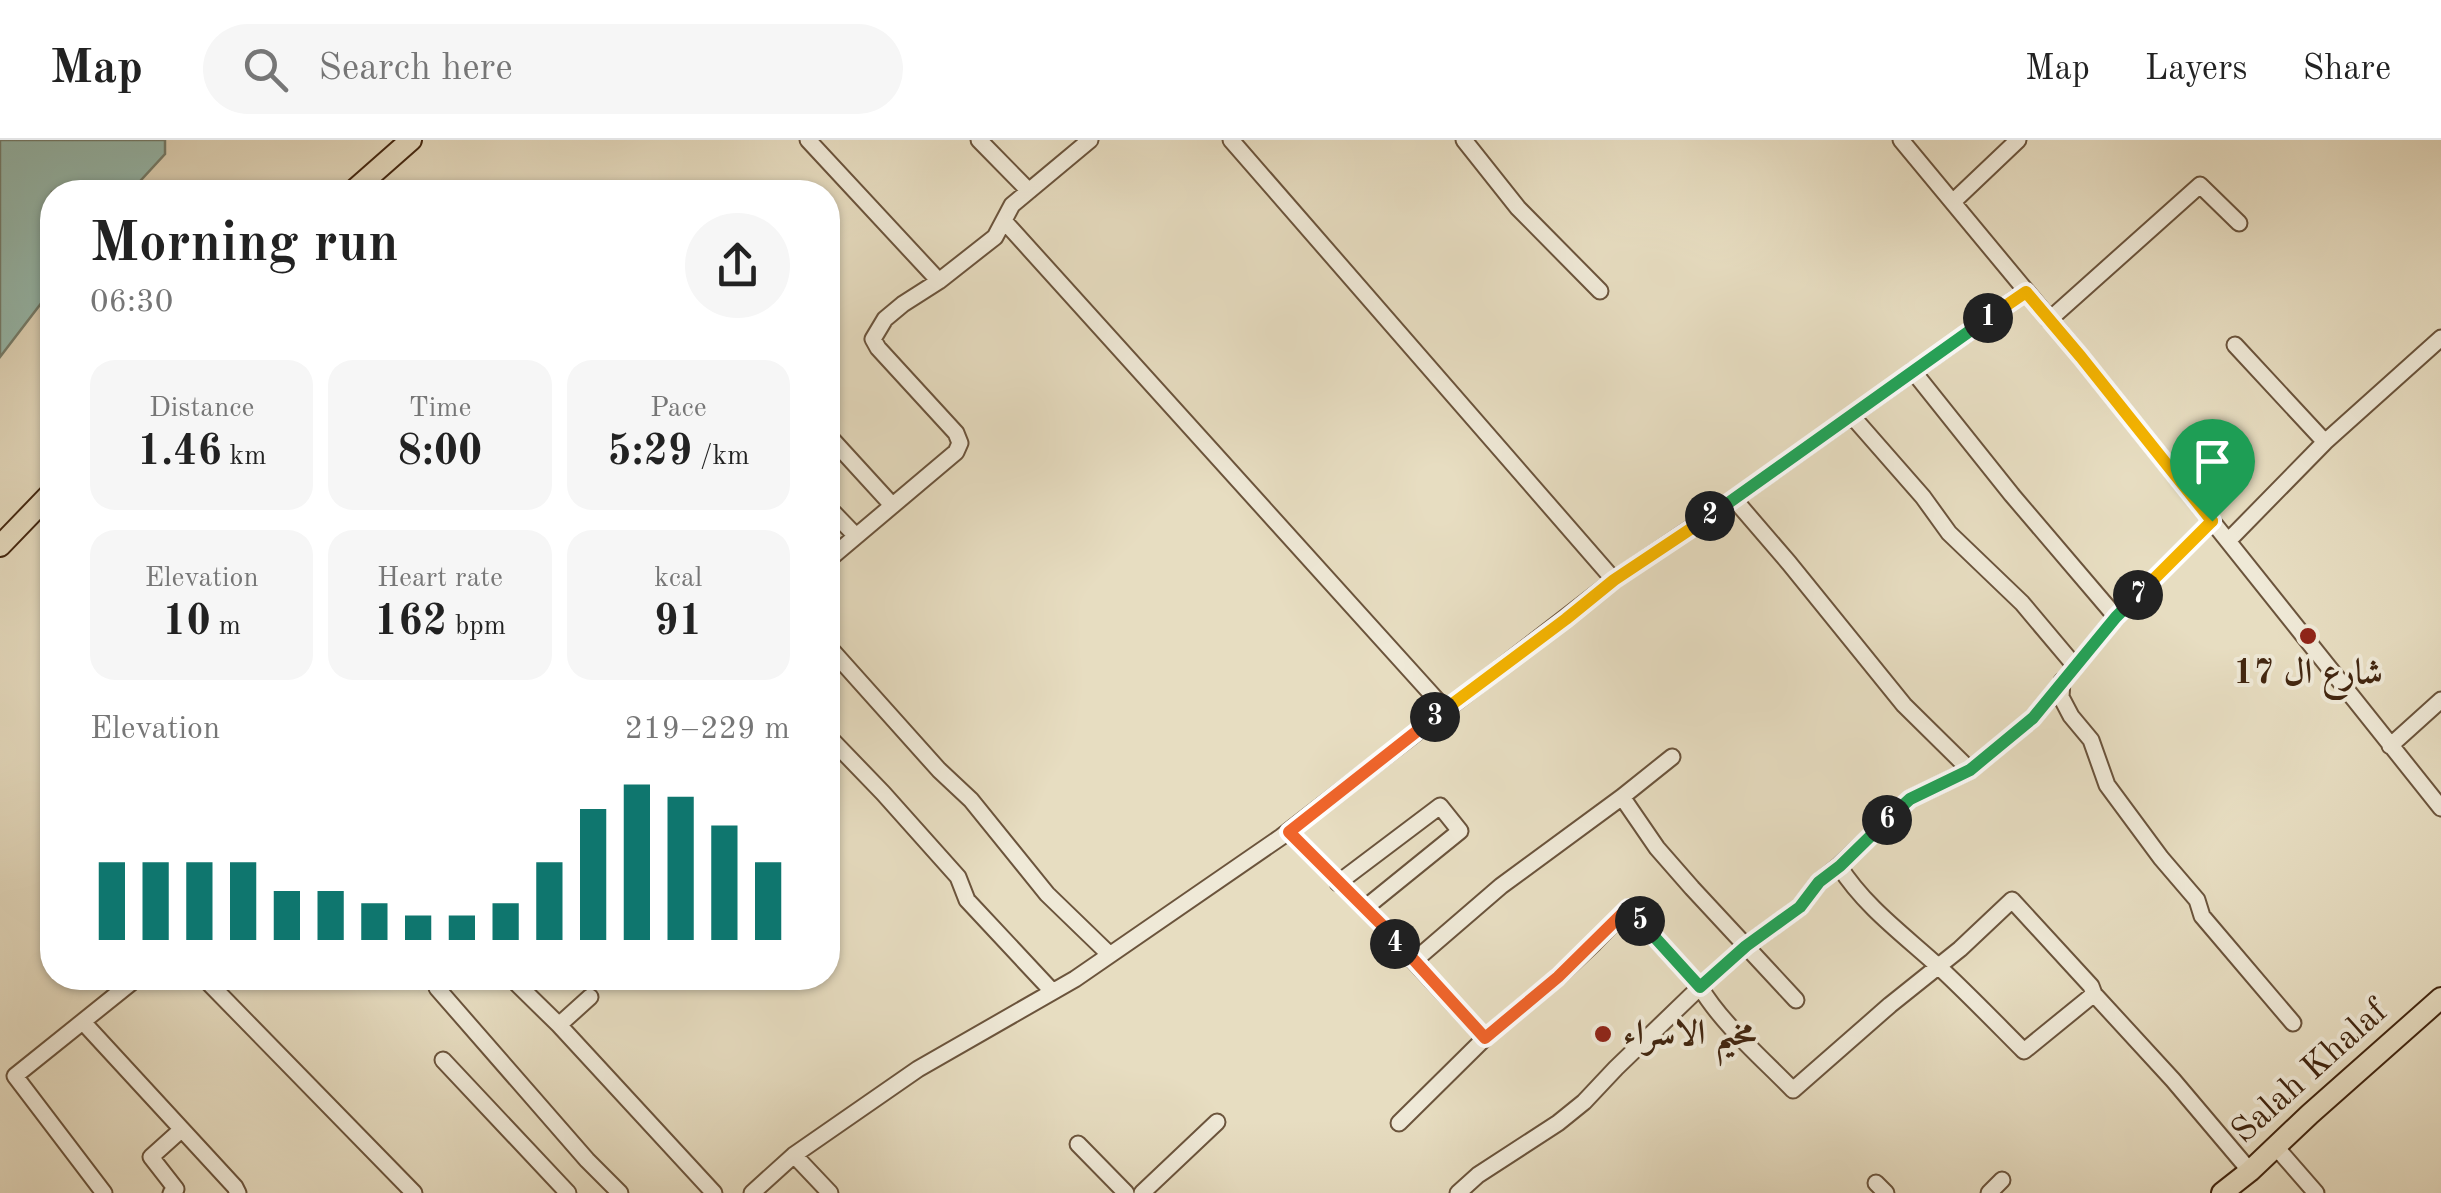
<!DOCTYPE html>
<meta charset="utf-8">
<style>
body{margin:0;font-family:"Old Standard TT",Amiri,serif;background:#f6f6f6;color:#222;height:100vh;display:flex;flex-direction:column;font-size:38px;white-space:nowrap}
*{box-sizing:border-box;margin:0}
p{font-size:32px;color:#767676}
.icon{flex:none;width:55px;height:55px;fill:none;stroke:currentColor;stroke-width:2;stroke-linecap:round;stroke-linejoin:round}
.map{position:relative;flex:1;overflow:hidden}
.drawer{position:absolute;left:40px;top:40px;width:800px;height:810px;display:flex;flex-direction:column;background:#fff;border-radius:40px;box-shadow:0 2px 8px #0004}
.drawer>*{flex:none}
.pin{position:absolute;display:grid;place-items:center;width:85px;height:85px;color:#fff;margin:-102px -42px;border-radius:50% 50% 50% 0;rotate:-45deg;box-shadow:0 0 10px #0007}
.pin .icon{rotate:45deg}
.km{position:absolute;width:50px;height:50px;margin:-25px;border-radius:50%;background:#222;color:#fff;font-size:28px;line-height:50px;text-align:center}
.round{display:grid;place-items:center;flex:none;width:105px;height:105px;border-radius:52px;background:#f6f6f6}
.summary{display:flex;align-items:center;justify-content:space-between;height:170px;padding:0 50px}
h1{font-size:55px;font-weight:700;line-height:75px}
.metrics{display:grid;grid-template-columns:repeat(3,1fr);gap:15px;height:170px;padding:10px 50px}
.metrics div{display:grid;align-content:center;border-radius:25px;background:#f6f6f6;text-align:center}
.metrics b{font-size:42px;font-weight:700}
.metrics small{font-size:28px;font-weight:400}
.metrics p{font-size:28px}
.chart{height:280px;padding:20px 50px}
.chart p{display:flex;justify-content:space-between}
.chart svg{width:100%;height:180px;margin-top:10px;stroke:#0f766e;stroke-width:6}
header{display:flex;align-items:center;gap:60px;box-sizing:border-box;height:140px;padding:0 50px;background:#fff;border-bottom:2px solid #e0e0e0}
header strong{font-size:48px}
nav{display:flex;gap:55px;margin-inline-start:auto;font-size:35px}
.search{width:700px;height:90px;background:#f6f6f6;display:flex;align-items:center;gap:25px;box-sizing:border-box;padding:0 35px;border-radius:55px;color:#767676;font-size:38px}
.map>svg:first-child{display:block}
.water{fill:#97bcb0;stroke:#758070;stroke-width:2.5}
.lines{fill:none;stroke-linecap:round;stroke-linejoin:round}
.minor-casing{stroke:#6b543c;stroke-width:19}
.major-casing{stroke:#422610;stroke-width:24}
.minor{stroke:#efe9d7;stroke-width:15}
.major{stroke:#e7ddc1;stroke-width:20}
.split-1-casing{stroke:#fff;stroke-width:20}
.split-2-casing{stroke:#fff;stroke-width:20}
.split-3-casing{stroke:#fff;stroke-width:20}
.split-4-casing{stroke:#fff;stroke-width:20}
.split-5-casing{stroke:#fff;stroke-width:20}
.split-6-casing{stroke:#fff;stroke-width:20}
.split-7-casing{stroke:#fff;stroke-width:20}
.split-8-casing{stroke:#fff;stroke-width:20}
.split-1{stroke:#f5b400;stroke-width:12}
.split-2{stroke:#22a559;stroke-width:12}
.split-3{stroke:#f5b400;stroke-width:12}
.split-4{stroke:#f0652b;stroke-width:12}
.split-5{stroke:#f0652b;stroke-width:12}
.split-6{stroke:#22a559;stroke-width:12}
.split-7{stroke:#22a559;stroke-width:12}
.split-8{stroke:#f5b400;stroke-width:12}
.poi-dot{fill:#8f2418;stroke:#efe9d7;stroke-width:4}
.labels{text-anchor:middle;dominant-baseline:central;stroke-width:8;stroke-linejoin:round;paint-order:stroke}
.poi-label{font-size:35px;font-weight:bold;fill:#422610;stroke:#efe9d7}
.street-label{font-size:35px;fill:#422610;stroke:#efe9d7}
</style>
<header>
<strong>Map</strong>
<div class="search"><svg class="icon" aria-label="search" viewBox="0 0 24 24"><circle cx="10" cy="10" r="6"/><path d="M15 15l6 6"/></svg>Search here</div>
<nav><a>Map</a><a>Layers</a><a>Share</a></nav>
</header>
<div class="map">
<svg width="2441" height="1053" viewBox="0 0 2441 1053">
<rect width="100%" height="100%" fill="#e7ddc1"/>
<filter id="stains"><feTurbulence type="fractalNoise" baseFrequency=".002" numOctaves="4"/><feColorMatrix values="0 0 0 0 .2 0 0 0 0 .09 0 0 0 0 .02 0 0 0 .5 -.17"/></filter>
<radialGradient id="worn" r=".72"><stop offset=".6" stop-color="#630" stop-opacity="0"/><stop offset="1" stop-color="#630" stop-opacity=".3"/></radialGradient>
<path class="water" d="M0 0H165V14L130 52H52V149L0 217Z"/>
<g class="lines">
<defs>
<path id="minor" d="M808 0 939 141
M979 0 1029 51
M1231 0 1614 440
M1464 0 1518 68 1600 151
M1901 0 2081 217 2441 668
M1957 58 2018 0
M1005 82 1445 569
M2049 180 2200 45 2239 83
M2235 205 2325 302
M1913 231 2012 355 2116 477
M1852 276 1923 357 1949 393 2022 463 2075 526
M828 295 892 365
M1734 359 1789 423 1904 565 1970 630
M828 367 856 396
M2228 401 2325 302 2441 198
M828 420 956 312 960 303 956 293 878 208 873 199 885 179 903 164 939 141 995 97 1012 65 1090 0
M828 506 939 630 971 660 1047 754 1109 814
M2062 541 2061 557 2071 576 2091 600 2107 645 2161 718 2197 760 2202 776 2293 883
M828 596 883 653 958 737 967 760 1052 851
M2390 606 2441 560
M1622 657 1657 708 1692 748 1796 860
M1289 692 1391 794 1398 809 1414 821 1485 898
M1839 726C1865 767 1904 795 1939 827 1968 854 1996 883 2024 911L2094 854
M1338 743 1440 666 1460 691 1365 768
M1414 821 1501 746 1622 657 1672 617
M204 838 414 1053
M511 838 559 885 714 1053
M437 848 587 1020 620 1053
M83 882 235 1047 238 1053
M559 885 590 857
M443 920 568 1053
M1399 983 1485 898 1558 837 1594 803 1628 768 1700 847C1722 884 1763 919 1793 950L1890 865 1960 809 2012 760 2091 846 2094 854 2173 940 2250 1031
M1078 1004 1126 1053
M2282 1014 2316 1053
M794 1015 830 1053
M1876 1043 1886 1053
M104 1053 15 936 137 838
M171 1053 176 1049 151 1017 181 990
M752 1053 794 1015 918 929 1075 839 1281 697 1614 440 1734 359 2025 152
M1142 1053 1217 982
M1458 1053 1478 1035 1558 983 1584 962 1616 928 1700 847 1746 806 1800 767 1819 742 1839 726 1910 659 1970 630 2033 578 2116 477 2212 381
M1989 1053 2002 1040"/>
<path id="major" d="M352 52 411 0
M0 406 52 352
M2222 1053 2250 1031 2310 974 2441 858"/>
</defs>
<use href="#minor" class="minor-casing"/>
<use href="#major" class="major-casing"/>
<use href="#minor" class="minor"/>
<use href="#major" class="major"/>
</g>
<g class="lines">
<defs>
<path id="split-1" d="M1988 178 2026 152 2081 217 2212 381"/>
<path id="split-2" d="M1710 376 1988 178"/>
<path id="split-3" d="M1435 577 1566 479 1614 440 1710 376"/>
<path id="split-4" d="M1395 804 1391 794 1289 692 1435 577"/>
<path id="split-5" d="M1395 804 1398 809 1414 820 1485 898 1558 837 1628 768 1640 781"/>
<path id="split-6" d="M1640 781 1700 847 1746 806 1800 767 1819 742 1840 726 1887 680"/>
<path id="split-7" d="M1887 680 1910 659 1970 630 2033 578 2116 477 2138 455"/>
<path id="split-8" d="M2138 455 2212 381"/>
</defs>
<use href="#split-1" class="split-1-casing"/>
<use href="#split-2" class="split-2-casing"/>
<use href="#split-3" class="split-3-casing"/>
<use href="#split-4" class="split-4-casing"/>
<use href="#split-5" class="split-5-casing"/>
<use href="#split-6" class="split-6-casing"/>
<use href="#split-7" class="split-7-casing"/>
<use href="#split-8" class="split-8-casing"/>
<use href="#split-1" class="split-1"/>
<use href="#split-2" class="split-2"/>
<use href="#split-3" class="split-3"/>
<use href="#split-4" class="split-4"/>
<use href="#split-5" class="split-5"/>
<use href="#split-6" class="split-6"/>
<use href="#split-7" class="split-7"/>
<use href="#split-8" class="split-8"/>
</g>
<g class="poi-dot">
<circle cx="2308" cy="496" r="10"/>
<circle cx="1603" cy="894" r="10"/>
</g>
<g class="labels">
<g class="poi-label">
<text x="2308" y="533">شارع ال 17</text>
<text x="1623" y="894" text-anchor="start">مخيم الاسراء</text>
</g>
<g class="street-label">
<text transform="translate(2310 932) rotate(-42)">Salah Khalaf</text>
</g>
</g>
<rect width="100%" height="100%" filter="url(#stains)"/>
<rect width="100%" height="100%" fill="url(#worn)"/>
</svg>
<div class="pin" style="left:2212px;top:381px;background:#1e9e55"><svg class="icon" aria-label="arrive" viewBox="0 0 24 24"><path d="M6 21V4h12l-3 4 3 4H6"/></svg></div>
<b class="km" style="left:1988px;top:178px">1</b>
<b class="km" style="left:1710px;top:376px">2</b>
<b class="km" style="left:1435px;top:577px">3</b>
<b class="km" style="left:1395px;top:804px">4</b>
<b class="km" style="left:1640px;top:781px">5</b>
<b class="km" style="left:1887px;top:680px">6</b>
<b class="km" style="left:2138px;top:455px">7</b>
<section class="drawer">
<div class="summary"><div><h1>Morning run</h1><p>06:30</p></div><a class="round"><svg class="icon" aria-label="share" viewBox="0 0 24 24"><path d="M12 15V3M7 8l5-5 5 5M5 13v7h14v-7"/></svg></a></div>
<div class="metrics">
<div><p>Distance</p><b>1.46<small> km</small></b></div>
<div><p>Time</p><b>8:00</b></div>
<div><p>Pace</p><b>5:29<small> /km</small></b></div>
</div>
<div class="metrics">
<div><p>Elevation</p><b>10<small> m</small></b></div>
<div><p>Heart rate</p><b>162<small> bpm</small></b></div>
<div><p>kcal</p><b>91</b></div>
</div>
<div class="chart"><p><span>Elevation</span>219–229 m</p>
<svg viewBox="0 0 160 44" preserveAspectRatio="none"><path d="M5 44V25M15 44V25M25 44V25M35 44V25M45 44V32M55 44V32M65 44V35M75 44V38M85 44V38M95 44V35M105 44V25M115 44V12M125 44V6M135 44V9M145 44V16M155 44V25"/></svg>
</div>
</section>
</div>
